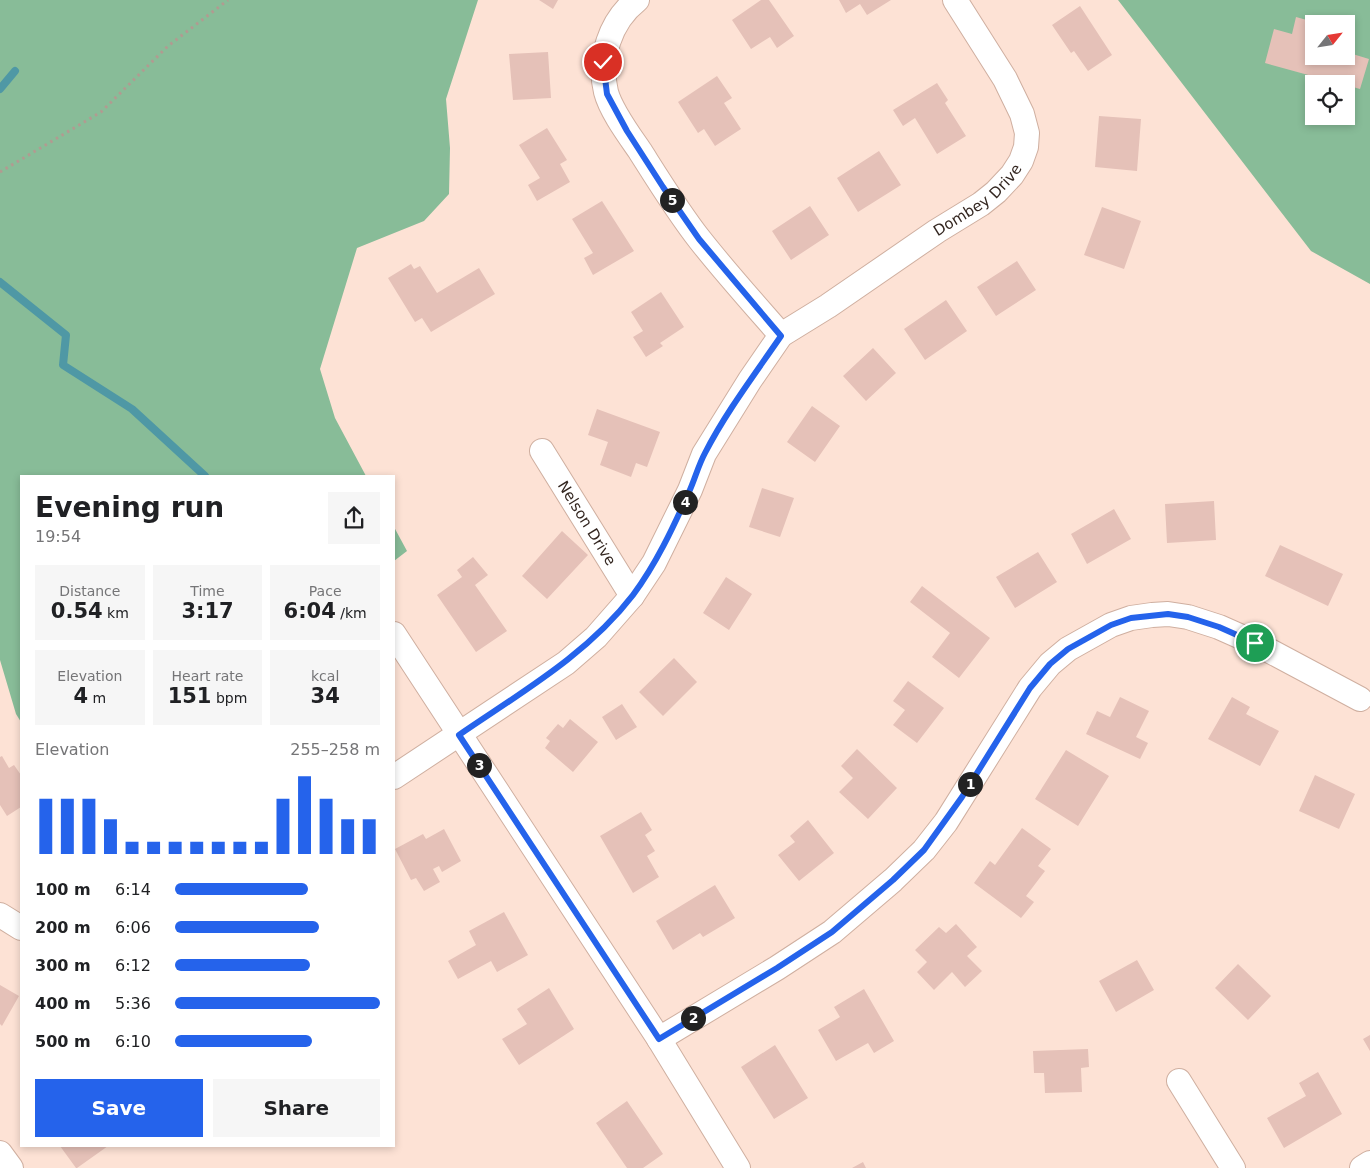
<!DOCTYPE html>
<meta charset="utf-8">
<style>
body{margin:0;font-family:"DejaVu Sans",sans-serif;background:#f6f6f6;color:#202124;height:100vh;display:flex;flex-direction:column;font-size:19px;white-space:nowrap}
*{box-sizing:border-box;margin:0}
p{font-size:16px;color:#757577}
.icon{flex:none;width:28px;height:28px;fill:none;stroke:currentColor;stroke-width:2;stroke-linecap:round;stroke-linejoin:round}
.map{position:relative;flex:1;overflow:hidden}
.sheet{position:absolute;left:20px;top:475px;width:375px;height:672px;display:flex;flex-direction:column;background:#fff;border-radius:0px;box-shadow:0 2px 8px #0003}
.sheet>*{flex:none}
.needle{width:32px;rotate:60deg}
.buttons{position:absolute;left:1305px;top:15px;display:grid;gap:10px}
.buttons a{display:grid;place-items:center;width:50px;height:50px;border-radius:0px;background:#fff;box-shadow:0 2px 8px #0003;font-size:25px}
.pin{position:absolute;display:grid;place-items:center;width:42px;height:42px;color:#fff;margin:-21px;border:2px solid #fff;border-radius:50%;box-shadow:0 1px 5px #0007}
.km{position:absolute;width:25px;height:25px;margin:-12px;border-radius:50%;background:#222;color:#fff;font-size:14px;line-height:25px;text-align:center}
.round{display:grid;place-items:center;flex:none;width:52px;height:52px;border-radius:0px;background:#f6f6f6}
.summary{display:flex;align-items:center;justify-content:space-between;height:85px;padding:0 15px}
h1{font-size:28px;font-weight:700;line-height:38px}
.metrics{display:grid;grid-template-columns:repeat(3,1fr);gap:8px;height:85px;padding:5px 15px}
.metrics div{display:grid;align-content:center;border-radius:0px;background:#f6f6f6;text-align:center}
.metrics b{font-size:21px;font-weight:700}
.metrics small{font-size:14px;font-weight:400}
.metrics p{font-size:14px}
.chart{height:140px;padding:10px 15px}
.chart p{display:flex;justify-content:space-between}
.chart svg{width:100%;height:90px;margin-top:5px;stroke:#2563eb;stroke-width:6}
.action{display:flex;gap:10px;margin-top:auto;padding:10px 15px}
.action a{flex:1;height:58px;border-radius:0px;background:#2563eb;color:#fff;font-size:20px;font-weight:700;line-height:58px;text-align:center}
.action a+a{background:#f6f6f6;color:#202124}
ul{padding:0 15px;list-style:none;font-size:16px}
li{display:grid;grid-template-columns:80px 60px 1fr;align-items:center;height:38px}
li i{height:12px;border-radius:6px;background:#2563eb}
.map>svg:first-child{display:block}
.forest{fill:#88bc98;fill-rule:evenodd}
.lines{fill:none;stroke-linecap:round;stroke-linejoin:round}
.stream{stroke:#4f98a5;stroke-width:8}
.building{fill:#e5c1b8}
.minor-casing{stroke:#cfafa0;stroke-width:26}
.path{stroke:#b19b91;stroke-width:3;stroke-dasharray:2.5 4;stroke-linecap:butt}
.minor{stroke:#fff;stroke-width:24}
.route-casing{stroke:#fff;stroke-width:10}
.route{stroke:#2563eb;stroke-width:6}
.labels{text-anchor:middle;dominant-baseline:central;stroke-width:5;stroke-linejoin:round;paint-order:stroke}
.street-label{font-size:15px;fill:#342721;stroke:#fff}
</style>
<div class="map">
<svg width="1370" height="1168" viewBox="0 0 1370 1168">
<rect width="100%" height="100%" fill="#fde2d5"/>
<path class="forest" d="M0 0H478L446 99 450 148 449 194 424 221 357 248 320 369 335 418 366 476H21V722L16 714 0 660Z
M1118 0H1370V284L1311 251ZM1314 24H1346V56H1314ZM1314 84H1346V116H1314Z
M394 527 407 551 394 561Z"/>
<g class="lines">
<path class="stream" d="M0 89 15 71
M0 282 66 335 63 365 132 409 205 476"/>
</g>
<path class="building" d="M539 0H558L553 9Z
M761 0H769L794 36 777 48 770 37 751 49 732 20Z
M839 0H891L867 15 860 4 846 13Z
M1080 6 1112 55 1088 71 1074 51 1071 53 1052 25Z
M1296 17 1314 22V34L1311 43H1314V56H1346V52L1369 59 1360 89 1346 85V84H1341L1265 63 1274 29 1292 34Z
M548 52 551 98 513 100 509 54Z
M717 76 732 98 724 103 741 129 715 146 704 129 698 133 678 102Z
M937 83 948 100 945 103 966 136 937 154 915 118 903 126 893 110Z
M1099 116 1141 119 1137 171 1095 167Z
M547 128 567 160 560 164 570 182 537 201 528 185 540 178 519 145Z
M879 151 901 185 858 212 837 178Z
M602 201 634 251 593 275 584 258 593 253 572 219Z
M810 206 829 235 791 260 772 231Z
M1102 207 1141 221 1124 269 1084 255Z
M1017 261 1036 290 996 316 977 287Z
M411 264 414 269 420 266 437 293 479 268 495 294 431 332 422 318 415 322 388 278Z
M661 292 684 327 660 343 663 346 646 357 633 337 643 331 631 312Z
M946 300 967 331 925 360 904 329Z
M873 348 896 373 866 401 843 376Z
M812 406 840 426 815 462 787 442Z
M597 409 660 432 647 467 636 463 631 477 600 465 608 442 588 435Z
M762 488 794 498 780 537 749 527Z
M1214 501 1216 540 1167 543 1165 504Z
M1114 509 1131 539 1087 564 1071 534Z
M562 531 588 555 547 599 522 576Z
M1280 545 1343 574 1328 606 1265 576Z
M1038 552 1057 582 1015 608 996 577Z
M473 557 488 575 475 585 507 631 476 652 437 595 462 577 457 570Z
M726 577 752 594 729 630 703 613Z
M922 586 990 638 959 678 932 657 950 633 910 602Z
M674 658 697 682 663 716 639 692Z
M908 681 944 708 917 743 893 725 905 710 893 701Z
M1120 697 1149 711 1136 737 1148 743 1140 759 1086 734 1097 711 1110 717Z
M1232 697 1250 707 1246 714 1279 731 1260 766 1208 739Z
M622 704 637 727 616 740 602 717Z
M570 719 598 742 573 772 545 748 550 741 546 738 558 724 563 728Z
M857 749 897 788 868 819 839 792 853 778 841 766Z
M1066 750 1109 776 1078 826 1035 799Z
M2 756 9 768 14 765 21 775V807L7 816 0 805V757Z
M1315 775 1355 794 1339 829 1299 811Z
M641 812 652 830 645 835 655 851 647 856 659 877 633 893 600 836Z
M808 820 834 853 799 881 778 855 795 842 790 836Z
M1022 828 1051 849 1038 866 1045 871 1026 896 1034 902 1021 918 974 883 990 861 995 865Z
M444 829 461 861 442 872 439 866 433 869 440 882 424 891 416 878 411 880 395 849 423 834 426 839Z
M715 885 735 918 703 937 700 933 673 950 656 921Z
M504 912 528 955 497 972 491 961 458 979 448 961 476 945 469 931Z
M956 924 977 947 967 956 982 971 965 987 952 972 934 990 917 972 927 962 915 950 939 927 946 933Z
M1137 960 1154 990 1116 1012 1099 981Z
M1238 964 1271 996 1248 1020 1215 988Z
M0 985 19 996 2 1026 0 1024Z
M549 988 574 1029 519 1065 502 1039 527 1024 517 1009Z
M864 989 894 1041 874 1053 868 1043 836 1061 818 1030 840 1017 834 1007Z
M1370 1035V1051L1363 1039Z
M775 1045 808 1098 774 1119 741 1067Z
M1088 1049 1089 1067 1081 1068 1082 1092 1045 1093 1044 1073H1034L1033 1051Z
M1318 1072 1342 1114 1284 1148 1267 1118 1306 1096 1299 1083Z
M627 1101 663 1154 643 1168H627L596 1123Z
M60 1146H108L77 1168H76Z
M863 1162 866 1168H852Z"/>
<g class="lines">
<defs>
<g id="minor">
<path d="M637 0C610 21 598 59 606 92 611 111 629 135 640 151 659 181 678 212 700 240 726 273 754 304 781 335"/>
<path id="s1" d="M542 451 632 596"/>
<path d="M394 634 659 1039 738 1168"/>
<path id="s2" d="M394 777 566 663 596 637 632 596 654 563 690 490 704 454 750 380 781 335 828 306 937 231 981 204 996 192 1012 175 1021 161 1026 147 1027 133 1022 114 1005 79 955 0"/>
<path d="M0 915 21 928"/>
<path d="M659 1039 777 968 832 932 893 880 924 850 946 822 1030 688 1050 664 1068 649 1111 625 1131 618 1152 615 1168 614 1188 617 1219 627 1255 643 1360 699"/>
<path d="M1179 1081 1233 1168"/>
<path d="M0 1153 11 1168"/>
<path d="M1362 1168 1370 1163"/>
</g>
</defs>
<use href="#minor" class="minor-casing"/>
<path class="path" d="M0 172 101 112 168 46 228 0"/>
<use href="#minor" class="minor"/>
</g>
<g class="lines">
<defs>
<path id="route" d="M603 62 607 94 627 131 663 187 699 239 781 336C755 374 726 412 705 453 698 466 695 479 689 492 673 528 656 564 633 595 587 655 520 693 459 735L659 1039 777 968 832 932 893 880 924 850 962 797 1030 688 1050 664 1068 649 1111 625 1131 618 1168 614 1188 617 1219 627 1255 643"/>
</defs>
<use href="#route" class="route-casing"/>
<use href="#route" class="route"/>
</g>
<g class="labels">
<g class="street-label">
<text stroke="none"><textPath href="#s2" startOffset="841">Dombey Drive</textPath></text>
<text stroke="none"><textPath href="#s1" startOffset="85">Nelson Drive</textPath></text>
</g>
</g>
</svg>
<div class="buttons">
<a><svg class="needle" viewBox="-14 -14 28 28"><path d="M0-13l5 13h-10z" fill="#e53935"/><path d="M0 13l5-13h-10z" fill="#757577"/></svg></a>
<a><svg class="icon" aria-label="locate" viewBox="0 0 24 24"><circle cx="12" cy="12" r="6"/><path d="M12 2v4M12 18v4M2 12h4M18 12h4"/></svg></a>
</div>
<div class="pin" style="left:1255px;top:643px;background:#1e9e55"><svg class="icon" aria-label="arrive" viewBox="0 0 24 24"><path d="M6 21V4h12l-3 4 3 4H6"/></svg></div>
<div class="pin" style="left:603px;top:62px;background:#d93025"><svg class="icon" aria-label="check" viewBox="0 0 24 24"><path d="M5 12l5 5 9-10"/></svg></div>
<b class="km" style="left:970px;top:784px">1</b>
<b class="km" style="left:693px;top:1018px">2</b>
<b class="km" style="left:479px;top:765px">3</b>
<b class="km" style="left:685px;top:502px">4</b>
<b class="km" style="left:672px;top:200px">5</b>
<section class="sheet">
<div class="summary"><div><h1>Evening run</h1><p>19:54</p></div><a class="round"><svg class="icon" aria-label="share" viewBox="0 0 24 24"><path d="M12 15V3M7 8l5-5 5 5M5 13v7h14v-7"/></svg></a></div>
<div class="metrics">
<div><p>Distance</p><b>0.54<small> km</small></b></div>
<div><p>Time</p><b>3:17</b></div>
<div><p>Pace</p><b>6:04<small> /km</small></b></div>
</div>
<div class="metrics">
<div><p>Elevation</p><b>4<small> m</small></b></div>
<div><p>Heart rate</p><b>151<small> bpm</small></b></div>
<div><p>kcal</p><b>34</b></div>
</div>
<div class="chart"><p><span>Elevation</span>255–258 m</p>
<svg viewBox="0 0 160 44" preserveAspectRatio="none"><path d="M5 44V17M15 44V17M25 44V17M35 44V27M45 44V38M55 44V38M65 44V38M75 44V38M85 44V38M95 44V38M105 44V38M115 44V17M125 44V6M135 44V17M145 44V27M155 44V27"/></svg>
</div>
<ul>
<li><b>100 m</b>6:14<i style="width:65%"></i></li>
<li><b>200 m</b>6:06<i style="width:70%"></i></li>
<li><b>300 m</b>6:12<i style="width:66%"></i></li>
<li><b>400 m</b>5:36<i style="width:100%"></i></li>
<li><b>500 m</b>6:10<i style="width:67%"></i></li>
</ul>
<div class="action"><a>Save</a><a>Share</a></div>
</section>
</div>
